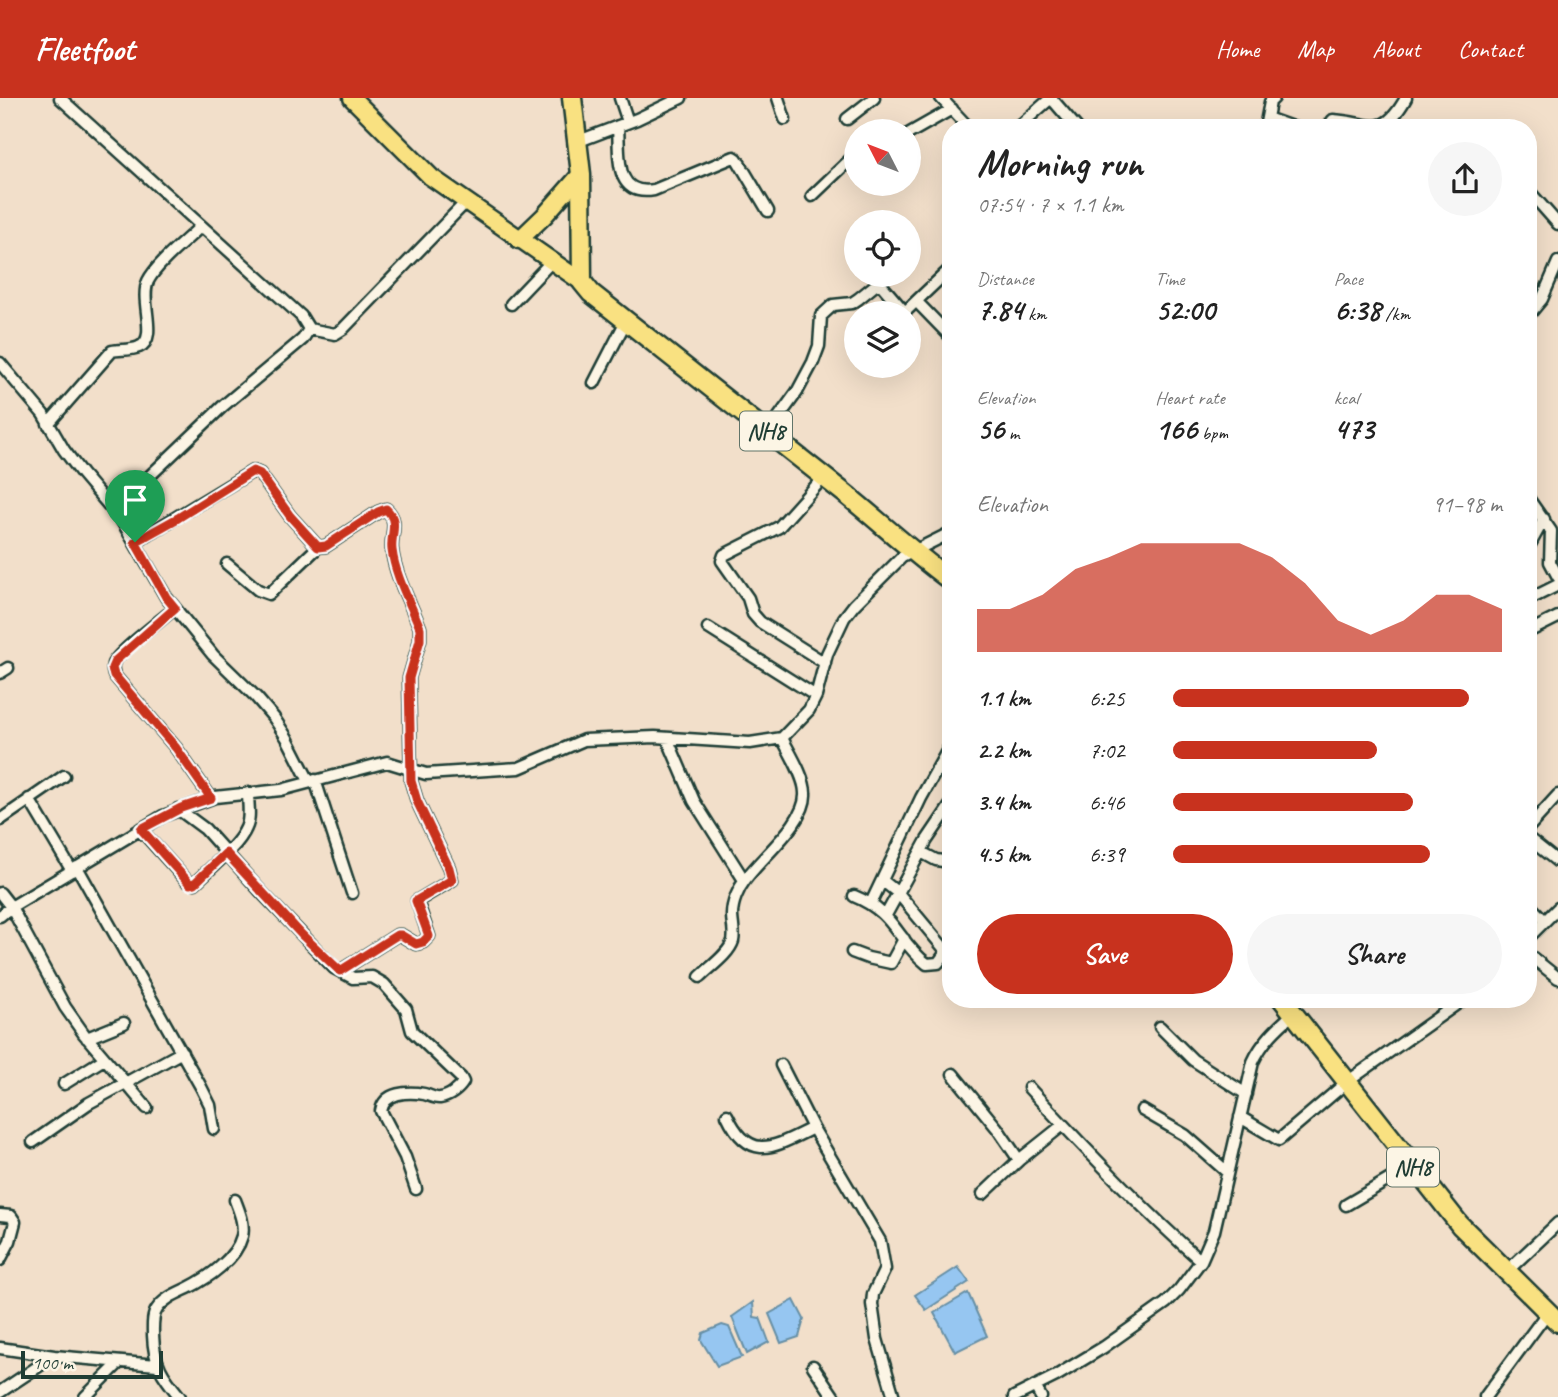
<!DOCTYPE html>
<meta charset="utf-8">
<style>
body{margin:0;font-family:Caveat,sans-serif;background:#f6f6f6;color:#222;height:100vh;display:flex;flex-direction:column;font-size:26px;white-space:nowrap}
*{box-sizing:border-box;margin:0}
p{font-size:23px;color:#767676}
.icon{flex:none;width:38px;height:38px;fill:none;stroke:currentColor;stroke-width:2;stroke-linecap:round;stroke-linejoin:round}
.map{position:relative;flex:1;overflow:hidden}
.side{position:absolute;left:942px;top:21px;width:595px;height:889px;display:flex;flex-direction:column;background:#fff;border-radius:28px;box-shadow:0 7px 28px #0002}
.side>*{flex:none}
.needle{width:46px;rotate:312deg}
.controls{position:absolute;left:844px;top:21px;display:grid;gap:14px}
.controls a{display:grid;place-items:center;width:77px;height:77px;border-radius:50%;background:#fff;box-shadow:0 7px 28px #0002;font-size:35px}
.scale{position:absolute;left:21px;bottom:18px;width:142px;box-sizing:border-box;padding-left:7px;border:4px solid #1f3d34;border-top:0;font-size:19px;line-height:24px;white-space:nowrap;color:#1f3d34;-webkit-text-stroke:5px #fcf5e5;paint-order:stroke}
.pin{position:absolute;display:grid;place-items:center;width:60px;height:60px;color:#fff;margin:-72px -30px;border-radius:50% 50% 50% 0;rotate:-45deg;box-shadow:0 0 7px #0007}
.pin .icon{rotate:45deg}
.round{display:grid;place-items:center;flex:none;width:74px;height:74px;border-radius:37px;background:#f6f6f6}
.summary{display:flex;align-items:center;justify-content:space-between;height:119px;padding:0 35px}
h1{font-size:38px;font-weight:600;line-height:52px}
.metrics{display:grid;grid-template-columns:repeat(3,1fr);gap:10px;height:119px;padding:7px 35px}
.metrics div{display:grid;align-content:center}
.metrics b{font-size:30px;font-weight:600}
.metrics small{font-size:19px;font-weight:400}
.metrics p{font-size:19px}
.chart{height:196px;padding:14px 35px}
.chart p{display:flex;justify-content:space-between}
.chart svg{width:100%;height:126px;margin-top:7px;fill:#c8321e;opacity:.7}
.action{display:flex;gap:14px;margin-top:auto;padding:14px 35px}
.action a{flex:1;height:80px;border-radius:42px;background:#c8321e;color:#fff;font-size:28px;font-weight:600;line-height:80px;text-align:center}
.action a+a{background:#f6f6f6;color:#222}
ul{padding:0 35px;list-style:none;font-size:23px}
li{display:grid;grid-template-columns:112px 84px 1fr;align-items:center;height:52px}
li i{height:18px;border-radius:9px;background:#c8321e}
header{display:flex;align-items:center;gap:42px;box-sizing:border-box;height:98px;padding:0 35px;background:#c8321e;color:#fff}
header strong{font-size:33px}
nav{display:flex;gap:38px;margin-inline-start:auto;font-size:24px}
.map>svg:first-child{display:block}
.water{fill:#96c6f1;stroke:#668fa5;stroke-width:2}
.lines{fill:none;stroke-linecap:round;stroke-linejoin:round}
.street-casing{stroke:#1f3d34;stroke-width:15}
.primary-casing{stroke:#1f3d34;stroke-width:21}
.highway-casing{stroke:#1f3d34;stroke-width:23}
.street{stroke:#fcf5e5;stroke-width:10}
.primary{stroke:#f9e181;stroke-width:16}
.highway{stroke:#f9e181;stroke-width:18}
.route-casing{stroke:#fff;stroke-width:14}
.route{stroke:#c8321e;stroke-width:9}
.labels{text-anchor:middle;dominant-baseline:central;stroke-width:5;stroke-linejoin:round;paint-order:stroke}
.shield{fill:#fcf5e5;stroke:#617469;stroke-width:2}
.shield-label{font-size:23px;font-weight:bold;fill:#1f3d34}
</style>
<header>
<strong>Fleetfoot</strong>
<nav><a>Home</a><a>Map</a><a>About</a><a>Contact</a></nav>
</header>
<div class="map">
<svg width="1558" height="1299" viewBox="0 0 1558 1299">
<rect width="100%" height="100%" fill="#f2dfca"/>
<filter id="ink" filterUnits="userSpaceOnUse"><feTurbulence type="fractalNoise" baseFrequency=".0143" numOctaves="2"/><feDisplacementMap in="SourceGraphic" scale="14" xChannelSelector="R" yChannelSelector="G"/><feConvolveMatrix kernelMatrix="1 2 1 2 8 2 1 2 1" color-interpolation-filters="sRGB"/></filter>
<g filter="url(#ink)">
<path class="water" d="M958 1169 969 1184 926 1212 915 1197Z
M968 1195 987 1238 955 1254 934 1215Z
M794 1202 804 1221 799 1239 781 1245 769 1216Z
M753 1204 754 1219 760 1220 769 1244 747 1256 732 1219Z
M722 1227 729 1229 742 1259 717 1268 701 1242 703 1235Z"/>
<g class="lines">
<defs>
<path id="street" d="M60 0 301 218 309 231 303 241 223 308 113 413
M620 0 628 24
M778 0 785 21
M941 0 969 30
M1267 20 1295 30
M847 21 874 0
M618 28C620 56 613 99 654 92L734 59 737 61 768 113
M1017 30 1051 0 1077 30
M1265 30 1270 4 1274 0
M1327 30 1333 22C1371 24 1382 43 1406 0
M908 36 952 11
M579 43 637 21 681 0
M1528 92 1558 126
M812 98 856 56
M917 204 950 238
M511 206 552 163
M1528 218 1542 201 1558 164
M309 231 335 236 343 231 466 104
M0 265 43 316 64 352 82 376 122 423 166 499 213 557 256 599 274 620 287 640 309 683
M594 285 626 223
M48 326 112 253C120 251 130 253 139 249 159 241 139 203 148 183 157 165 186 143 201 128
M768 334 797 294 813 264 819 248 821 218 833 207 852 205 858 201 879 184 903 212H907L950 171
M823 380 779 429 724 457 722 463 748 500 753 516 760 524 825 565
M1528 400 1551 433 1550 464 1558 479
M135 444 253 373 260 376 290 418 318 449 326 448 378 414 386 411C400 424 390 436 392 452 395 478 411 506 420 530V542L409 580 411 683 417 703 449 770 452 782 417 803 429 838 423 844 416 846 401 837H397L340 873
M1528 450 1544 421
M227 466 258 492 269 496 318 449
M1528 502 1558 487
M175 510C164 520 117 555 113 566 112 571 113 572 114 577L176 650 211 700
M708 530 816 598
M1528 534 1558 519
M0 575 8 570
M667 640 694 703 744 782
M315 682 352 795
M29 701 72 773
M178 711 205 731 263 796 334 870 353 880 372 879 384 886 406 911 412 933 461 980 463 984C459 991 449 999 440 1000 435 1001 429 997 424 996 408 993 384 994 381 1013L405 1059 416 1091
M0 722 64 678
M1528 730 1558 697
M140 731 187 783 195 785C210 770 238 749 246 730 251 720 248 706 248 695
M1528 740 1558 764
M921 754 936 762 950 764
M77 769 201 989 210 1007 214 1031
M883 783 898 795 947 854
M0 795 11 809 65 909 84 936 147 1010
M854 798C896 815 896 842 927 866L938 865 950 849
M871 805 921 700 950 648
M1528 806 1545 823
M886 817 927 742 950 708
M0 818 11 809 163 718 215 699 281 692 387 664 426 676 519 670 584 642 655 639 750 645 782 640 809 612 816 598 827 556 844 520 854 507 902 459 950 435
M1528 840 1558 810
M852 854 868 860 891 865 904 841
M1528 856 1558 880
M700 879C710 869 729 856 733 843 735 835 732 825 732 817 732 805 738 791 745 782 761 759 807 724 805 695 805 679 789 654 782 640
M1160 929 1193 962 1246 996
M87 940 124 925
M781 967 813 1030 880 1143 885 1171 873 1196 872 1206 877 1241 894 1299
M953 976 997 1030 1019 1062
M64 986 104 961
M1029 990C1084 1050 1140 1109 1201 1163
M1142 1012 1185 1037 1227 1074
M727 1017C750 1066 774 1049 813 1030
M1240 1019 1279 1042 1347 984 1464 901
M33 1044 89 1005 182 954
M983 1096 1019 1062 1063 1027
M1346 1107 1412 1068
M0 1117 11 1118 15 1124 10 1143 0 1162
M1506 1174 1558 1125
M0 1250 54 1258 157 1267
M813 1268 834 1299
M1035 1288 1041 1299
M0 1294 54 1258
M85 1299 120 1264
M180 1299C162 1277 154 1266 153 1237 153 1228 152 1218 157 1211 164 1200 178 1195 188 1190 208 1180 236 1161 242 1138 245 1126 239 1113 235 1102
M1014 1299 1056 1278 1104 1249 1166 1205 1179 1192 1201 1163 1214 1133 1253 964C1262 944 1277 930 1293 916
M1485 1299 1547 1215"/>
<path id="primary" d="M352 0 431 79 582 184
M519 142 544 118 581 76"/>
<path id="highway" d="M572 0 581 76 582 184 591 195C675 261 759 327 843 394 879 423 912 454 950 482
M1282 901 1460 1127 1558 1224"/>
</defs>
<use href="#street" class="street-casing"/>
<use href="#primary" class="primary-casing"/>
<use href="#highway" class="highway-casing"/>
<use href="#street" class="street"/>
<use href="#primary" class="primary"/>
<use href="#highway" class="highway"/>
</g>
</g>
<g class="lines" filter="url(#ink)">
<defs>
<path id="route" d="M253 373 260 376 290 418 318 449 326 448 378 414 386 411C400 424 390 436 392 452 395 478 411 506 420 530V542L409 580 411 683 417 703 449 770 452 782 416 803 429 838 423 844 416 846 401 837H397L340 873 302 837 226 755 195 785 190 786 141 731 181 710 211 700 176 650 114 577 112 570 115 563 175 510 166 499 135 444 178 420Z"/>
</defs>
<use href="#route" class="route-casing"/>
<use href="#route" class="route"/>
</g>
<g class="labels">
<g class="shield">
<rect x="740" y="313.5" width="52" height="39" rx="5"/>
<rect x="1387" y="1049.5" width="52" height="39" rx="5"/>
</g>
<g class="shield-label">
<text x="766" y="333">NH8</text>
<text x="1413" y="1069">NH8</text>
</g>
</g>
</svg>
<div class="controls">
<a><svg class="needle" viewBox="-14 -14 28 28"><path d="M0-13l5 13h-10z" fill="#e53935"/><path d="M0 13l5-13h-10z" fill="#767676"/></svg></a>
<a><svg class="icon" aria-label="locate" viewBox="0 0 24 24"><circle cx="12" cy="12" r="6"/><path d="M12 2v4M12 18v4M2 12h4M18 12h4"/></svg></a>
<a><svg class="icon" aria-label="layers" viewBox="0 0 24 24"><path d="M12 4l9 5-9 5-9-5zM3 14l9 5 9-5"/></svg></a>
</div>
<div class="scale">100 m</div>
<div class="pin" style="left:135px;top:444px;background:#1e9e55"><svg class="icon" aria-label="arrive" viewBox="0 0 24 24"><path d="M6 21V4h12l-3 4 3 4H6"/></svg></div>
<section class="side">
<div class="summary"><div><h1>Morning run</h1><p>07:54 · 7 × 1.1 km</p></div><a class="round"><svg class="icon" aria-label="share" viewBox="0 0 24 24"><path d="M12 15V3M7 8l5-5 5 5M5 13v7h14v-7"/></svg></a></div>
<div class="metrics">
<div><p>Distance</p><b>7.84<small> km</small></b></div>
<div><p>Time</p><b>52:00</b></div>
<div><p>Pace</p><b>6:38<small> /km</small></b></div>
</div>
<div class="metrics">
<div><p>Elevation</p><b>56<small> m</small></b></div>
<div><p>Heart rate</p><b>166<small> bpm</small></b></div>
<div><p>kcal</p><b>473</b></div>
</div>
<div class="chart"><p><span>Elevation</span>91–98 m</p>
<svg viewBox="0 0 160 44" preserveAspectRatio="none"><path d="M0 44V29L10 29L20 24L30 15L40 11L50 6L60 6L70 6L80 6L90 11L100 20L110 33L120 38L130 33L140 24L150 24L160 29V44z"/></svg>
</div>
<ul>
<li><b>1.1 km</b>6:25<i style="width:90%"></i></li>
<li><b>2.2 km</b>7:02<i style="width:62%"></i></li>
<li><b>3.4 km</b>6:46<i style="width:73%"></i></li>
<li><b>4.5 km</b>6:39<i style="width:78%"></i></li>
</ul>
<div class="action"><a>Save</a><a>Share</a></div>
</section>
</div>
